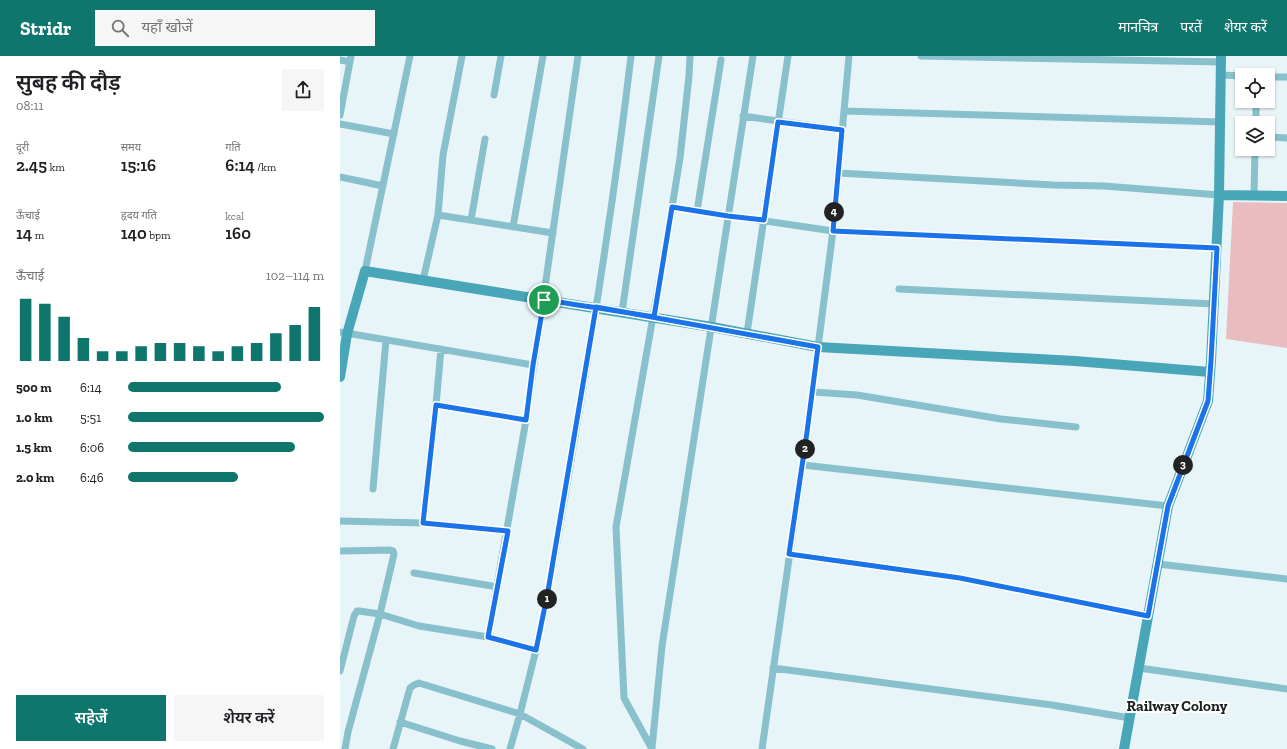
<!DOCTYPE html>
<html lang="hi">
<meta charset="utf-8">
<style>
body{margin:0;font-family:"Zilla Slab","Noto Sans Devanagari",serif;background:#f6f6f6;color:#202124;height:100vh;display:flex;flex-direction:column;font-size:15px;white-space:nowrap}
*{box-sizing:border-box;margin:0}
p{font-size:13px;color:#757577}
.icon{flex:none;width:22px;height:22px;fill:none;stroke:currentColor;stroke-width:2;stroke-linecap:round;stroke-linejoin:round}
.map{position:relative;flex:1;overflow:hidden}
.sheet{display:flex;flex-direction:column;background:#fff;width:340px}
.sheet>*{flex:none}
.tools{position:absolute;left:895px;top:12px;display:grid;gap:8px}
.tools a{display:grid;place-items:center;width:40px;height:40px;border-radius:0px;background:#fff;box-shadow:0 1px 3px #0004;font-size:20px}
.pin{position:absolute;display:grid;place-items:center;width:34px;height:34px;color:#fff;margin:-17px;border:2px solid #fff;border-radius:50%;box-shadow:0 1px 4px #0007}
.km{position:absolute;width:20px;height:20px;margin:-10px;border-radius:50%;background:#222;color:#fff;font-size:11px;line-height:20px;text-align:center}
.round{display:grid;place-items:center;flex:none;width:42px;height:42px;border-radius:0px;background:#f6f6f6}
.summary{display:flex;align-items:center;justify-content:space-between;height:68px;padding:0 16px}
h1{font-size:22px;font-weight:600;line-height:30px}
.metrics{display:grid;grid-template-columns:repeat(3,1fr);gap:6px;height:68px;padding:4px 16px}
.metrics div{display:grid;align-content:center}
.metrics b{font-size:17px;font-weight:600}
.metrics small{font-size:11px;font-weight:400}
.metrics p{font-size:11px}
.chart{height:112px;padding:8px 16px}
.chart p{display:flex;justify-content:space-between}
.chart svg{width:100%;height:72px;margin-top:4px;stroke:#0f766e;stroke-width:6}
.primary-button{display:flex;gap:8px;margin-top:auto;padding:8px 16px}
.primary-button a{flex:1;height:46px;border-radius:0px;background:#0f766e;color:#fff;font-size:16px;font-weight:600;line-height:46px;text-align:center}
.primary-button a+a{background:#f6f6f6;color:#202124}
ul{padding:0 16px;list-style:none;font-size:13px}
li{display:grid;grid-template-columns:64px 48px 1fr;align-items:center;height:30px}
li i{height:10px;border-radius:5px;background:#0f766e}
header{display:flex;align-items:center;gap:24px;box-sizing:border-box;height:56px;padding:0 20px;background:#0f766e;color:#fff}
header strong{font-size:19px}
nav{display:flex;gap:22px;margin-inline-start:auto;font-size:14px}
.search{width:280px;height:36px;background:#f6f6f6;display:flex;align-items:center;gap:10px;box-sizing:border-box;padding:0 14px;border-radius:0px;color:#757577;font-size:15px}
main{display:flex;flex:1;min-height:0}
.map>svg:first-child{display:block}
.green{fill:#e9bcbf}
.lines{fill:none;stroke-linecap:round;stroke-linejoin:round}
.street{stroke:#88c0cc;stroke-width:7}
.secondary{stroke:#49a6b8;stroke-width:10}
.route-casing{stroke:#fff;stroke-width:8}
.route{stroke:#1a73e8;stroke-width:5}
.labels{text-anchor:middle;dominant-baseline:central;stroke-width:4;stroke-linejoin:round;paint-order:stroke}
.neighbourhood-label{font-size:15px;font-weight:bold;fill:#191e1f;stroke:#fff}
</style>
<header>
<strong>Stridr</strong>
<div class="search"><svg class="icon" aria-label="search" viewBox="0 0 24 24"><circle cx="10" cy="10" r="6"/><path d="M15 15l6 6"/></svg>यहाँ खोजें</div>
<nav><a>मानचित्र</a><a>परतें</a><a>शेयर करें</a></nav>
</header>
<main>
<section class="sheet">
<div class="summary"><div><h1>सुबह की दौड़</h1><p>08:11</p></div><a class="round"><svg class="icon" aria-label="share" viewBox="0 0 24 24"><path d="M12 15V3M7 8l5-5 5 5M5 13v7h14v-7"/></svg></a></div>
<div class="metrics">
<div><p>दूरी</p><b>2.45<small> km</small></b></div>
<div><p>समय</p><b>15:16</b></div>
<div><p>गति</p><b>6:14<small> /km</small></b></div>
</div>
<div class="metrics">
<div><p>ऊँचाई</p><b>14<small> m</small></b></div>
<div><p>हृदय गति</p><b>140<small> bpm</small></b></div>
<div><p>kcal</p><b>160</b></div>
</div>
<div class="chart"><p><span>ऊँचाई</span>102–114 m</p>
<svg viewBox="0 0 160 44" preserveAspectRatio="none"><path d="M5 44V6M15 44V9M25 44V17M35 44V30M45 44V38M55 44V38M65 44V35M75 44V33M85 44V33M95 44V35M105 44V38M115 44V35M125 44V33M135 44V27M145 44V22M155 44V11"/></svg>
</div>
<ul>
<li><b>500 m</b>6:14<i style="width:78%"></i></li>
<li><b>1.0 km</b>5:51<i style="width:100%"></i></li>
<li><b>1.5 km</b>6:06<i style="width:85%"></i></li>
<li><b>2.0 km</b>6:46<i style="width:56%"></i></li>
</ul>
<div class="primary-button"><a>सहेजें</a><a>शेयर करें</a></div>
</section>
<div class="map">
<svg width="947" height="693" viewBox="0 0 947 693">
<rect width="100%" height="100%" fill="#e7f5f8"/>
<path class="green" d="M893 146 947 147V292L886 283Z"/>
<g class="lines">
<path class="street" d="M581 0 881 6
M0 4 10 6
M881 19 902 20
M928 21H947
M154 39 161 0
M504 55 880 66
M0 59 11 0
M403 60 502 74
M916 67V45
M0 68 54 78
M928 81 947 82
M498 117 714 129 764 130 879 139
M0 121 43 130
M914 139 915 93
M332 151 493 175 877 192
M357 155 381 4
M98 159 213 177
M131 164 145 83
M173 171 203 0
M25 215 70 0
M83 224 98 159 103 99 122 0
M559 233 874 248
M282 256 319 0
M0 276 193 309
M407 277 448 0
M473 336 517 339 661 363 736 371
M96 349 186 364
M463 409 828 450
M33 433 46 284
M0 465 83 467 168 475
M83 467 96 349 101 293
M2 495 50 494 53 495 54 498 40 558 8 676 5 693
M449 498 620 522 808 560
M818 508 947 523
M74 517 158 531
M148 581 186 364 238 0
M196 594C213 515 226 436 239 356 259 238 277 119 291 0
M433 612 712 649 790 662
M799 612 947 633
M0 615 14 560 17 555H19L40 558 79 570 148 581 196 594 180 658 243 693
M60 666 120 685 152 693
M312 692 322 590 413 0
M53 693 70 632 74 629 79 627 180 658 170 693
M312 693 284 642 276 471 329 170 340 102 349 20 350 0
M422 693 467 376 493 175 509 0"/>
<path class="secondary" d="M879 139 947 140
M0 321 7 278 25 215 372 271 478 291 735 305 870 316
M784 693 828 450 868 345 871 305 879 139 881 0"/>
</g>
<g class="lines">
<defs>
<path id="route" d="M204 244 193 309 186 364 96 349 83 467 168 475 148 581 196 594 208 535 256 251C330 264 404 277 478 291L467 376 449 498 620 522 808 560 828 450 868 345 871 305 877 192 493 175 502 74 438 66 424 164 388 160 332 151 314 261C277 255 241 249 204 244"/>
</defs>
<use href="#route" class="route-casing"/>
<use href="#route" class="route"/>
</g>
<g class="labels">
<g class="neighbourhood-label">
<text x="837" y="650">Railway Colony</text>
</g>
</g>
</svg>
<div class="tools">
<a><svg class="icon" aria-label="locate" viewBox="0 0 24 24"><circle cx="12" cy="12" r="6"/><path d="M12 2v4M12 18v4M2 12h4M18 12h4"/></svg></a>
<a><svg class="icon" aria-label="layers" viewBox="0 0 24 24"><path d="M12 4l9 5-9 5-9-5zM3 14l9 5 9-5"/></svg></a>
</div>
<div class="pin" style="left:204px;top:244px;background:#1e9e55"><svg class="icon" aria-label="arrive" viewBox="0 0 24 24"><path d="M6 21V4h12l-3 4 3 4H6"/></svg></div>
<b class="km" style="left:207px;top:543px">1</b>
<b class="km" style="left:465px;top:393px">2</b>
<b class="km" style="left:843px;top:409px">3</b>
<b class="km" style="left:494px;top:156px">4</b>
</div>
</main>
